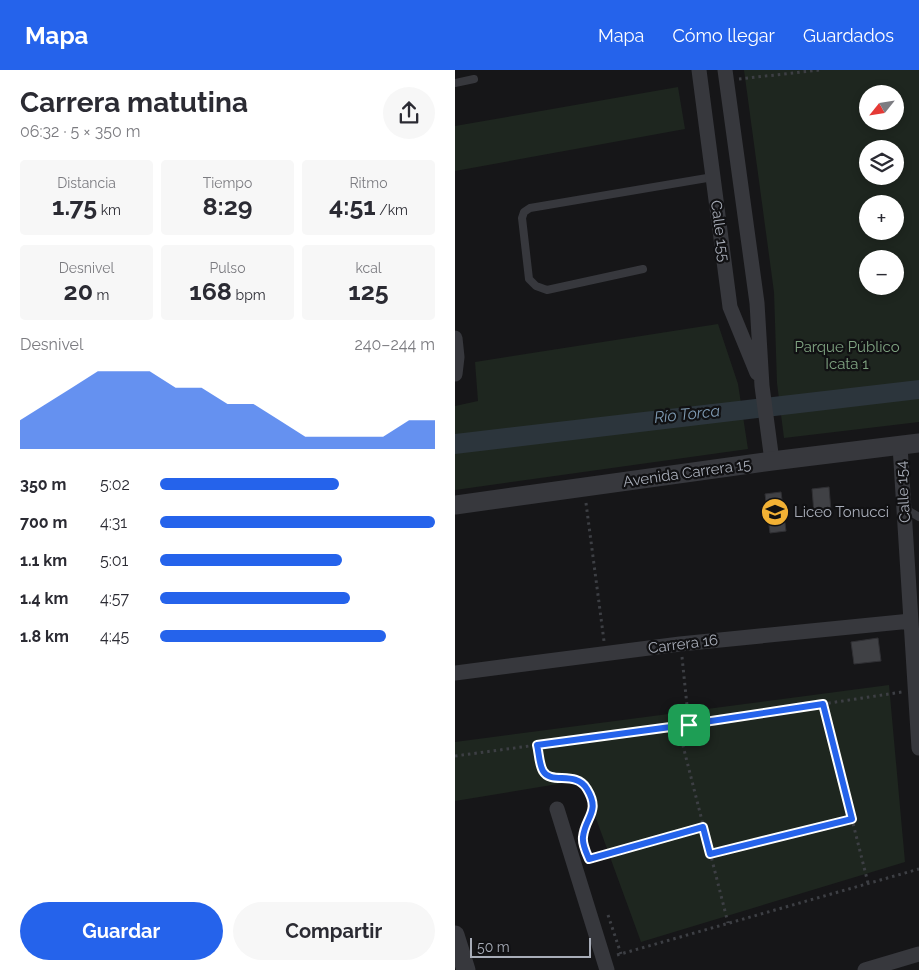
<!DOCTYPE html>
<html lang="es">
<meta charset="utf-8">
<style>
body{margin:0;font-family:Raleway,sans-serif;background:#f7f7f7;color:#2b2b33;height:100vh;display:flex;flex-direction:column;font-size:19px;white-space:nowrap}
*{box-sizing:border-box;margin:0}
p{font-size:16px;color:#7c7c81}
.icon{flex:none;width:28px;height:28px;fill:none;stroke:currentColor;stroke-width:2;stroke-linecap:round;stroke-linejoin:round}
.map{position:relative;flex:1;overflow:hidden}
.side{display:flex;flex-direction:column;background:#fff;width:455px}
.side>*{flex:none}
.needle{width:32px;rotate:240deg}
.buttons{position:absolute;left:404px;top:15px;display:grid;gap:10px}
.buttons a{display:grid;place-items:center;width:45px;height:45px;border-radius:50%;background:#fff;box-shadow:0 2px 8px #0003;font-size:25px}
.scale{position:absolute;left:15px;bottom:12px;width:121px;box-sizing:border-box;padding-left:5px;border:2px solid #a8adb8;border-top:0;font-size:14px;line-height:18px;white-space:nowrap;color:#a8adb8;-webkit-text-stroke:4px #111113;paint-order:stroke}
.pin{position:absolute;display:grid;place-items:center;width:42px;height:42px;color:#fff;margin:-21px;border-radius:10px;box-shadow:0 2px 8px #0006}
.round{display:grid;place-items:center;flex:none;width:52px;height:52px;border-radius:26px;background:#f7f7f7}
.headline{display:flex;align-items:center;justify-content:space-between;height:85px;padding:0 20px}
h1{font-size:28px;font-weight:700;line-height:38px}
.metrics{display:grid;grid-template-columns:repeat(3,1fr);gap:8px;height:85px;padding:5px 20px}
.metrics div{display:grid;align-content:center;border-radius:5px;background:#f7f7f7;text-align:center}
.metrics b{font-size:25px;font-weight:700}
.metrics small{font-size:14px;font-weight:400}
.metrics p{font-size:14px}
.chart{height:140px;padding:10px 20px}
.chart p{display:flex;justify-content:space-between}
.chart svg{width:100%;height:90px;margin-top:5px;fill:#2563eb;opacity:.7}
.button{display:flex;gap:10px;margin-top:auto;padding:10px 20px}
.button a{flex:1;height:58px;border-radius:30px;background:#2563eb;color:#fff;font-size:20px;font-weight:700;line-height:58px;text-align:center}
.button a+a{background:#f7f7f7;color:#2b2b33}
ul{padding:0 20px;list-style:none;font-size:16px}
li{display:grid;grid-template-columns:80px 60px 1fr;align-items:center;height:38px}
li i{height:12px;border-radius:6px;background:#2563eb}
header{display:flex;align-items:center;gap:30px;box-sizing:border-box;height:70px;padding:0 25px;background:#2563eb;color:#fff}
header strong{font-size:24px}
nav{display:flex;gap:28px;margin-inline-start:auto;font-size:18px}
main{display:flex;flex:1;min-height:0}
.map>svg:first-child{display:block}
.green{fill:#1e261f;fill-rule:evenodd}
.water{fill:#2c353c}
.building{fill:#404145;stroke:#303034}
.lines{fill:none;stroke-linecap:round;stroke-linejoin:round}
.path{stroke:#3d3f44;stroke-width:3;stroke-dasharray:2.5 4;stroke-linecap:butt}
.service{stroke:#37383d;stroke-width:8}
.minor{stroke:#37383d;stroke-width:15}
.tertiary{stroke:#37383d;stroke-width:19}
.route-casing{stroke:#fff;stroke-width:10}
.route{stroke:#2563eb;stroke-width:6}
.labels{text-anchor:middle;dominant-baseline:central;stroke-width:4.5;stroke-linejoin:round;paint-order:stroke}
.street-label{font-size:15px;fill:#a8adb8;stroke:#111113}
.park-label{font-size:15px;fill:#7fa381;stroke:#111113}
.poi-label{font-size:15px;fill:#a8adb8;stroke:#111113;text-anchor:start}
.water-label{font-size:16px;font-style:italic;fill:#7f9bb3;stroke:#111113}
</style>
<header>
<strong>Mapa</strong>
<nav><a>Mapa</a><a>Cómo llegar</a><a>Guardados</a></nav>
</header>
<main>
<section class="side">
<div class="headline"><div><h1>Carrera matutina</h1><p>06:32 · 5 × 350 m</p></div><a class="round"><svg class="icon" aria-label="share" viewBox="0 0 24 24"><path d="M12 15V3M7 8l5-5 5 5M5 13v7h14v-7"/></svg></a></div>
<div class="metrics">
<div><p>Distancia</p><b>1.75<small> km</small></b></div>
<div><p>Tiempo</p><b>8:29</b></div>
<div><p>Ritmo</p><b>4:51<small> /km</small></b></div>
</div>
<div class="metrics">
<div><p>Desnivel</p><b>20<small> m</small></b></div>
<div><p>Pulso</p><b>168<small> bpm</small></b></div>
<div><p>kcal</p><b>125</b></div>
</div>
<div class="chart"><p><span>Desnivel</span>240–244 m</p>
<svg viewBox="0 0 160 44" preserveAspectRatio="none"><path d="M0 44V30L10 22L20 14L30 6L40 6L50 6L60 14L70 14L80 22L90 22L100 30L110 38L120 38L130 38L140 38L150 30L160 30V44z"/></svg>
</div>
<ul>
<li><b>350 m</b>5:02<i style="width:65%"></i></li>
<li><b>700 m</b>4:31<i style="width:100%"></i></li>
<li><b>1.1 km</b>5:01<i style="width:66%"></i></li>
<li><b>1.4 km</b>4:57<i style="width:69%"></i></li>
<li><b>1.8 km</b>4:45<i style="width:82%"></i></li>
</ul>
<div class="button"><a>Guardar</a><a>Compartir</a></div>
</section>
<div class="map">
<svg width="464" height="900" viewBox="0 0 464 900">
<rect width="100%" height="100%" fill="#161618"/>
<path class="green" d="M289 0H464V352L329 368 322 313 319 222ZM412 24H440V51H412ZM412 79H440V106H412ZM412 134H440V161H412ZM412 189H440V216H412Z
M223 17 230 59 0 101V56Z
M263 254 283 314 293 379 0 420V336L23 331 20 292Z
M434 615 450 792 186 872 127 710 0 731V672Z"/>
<path class="water" d="M464 310V329L0 384V364Z"/>
<path class="building" d="M374 417 376 441 359 443 357 419Z
M326 422 331 461 315 463 310 424Z
M423 568 426 591 399 594 396 572Z"/>
<g class="lines">
<path class="path" d="M284 9 365 0
M131 433 149 571
M227 587 234 655
M368 634 413 813
M223 656 273 853
M83 675C84 683 83 698 90 704 102 715 133 696 137 733 139 746 129 757 128 770
M0 686 223 656 447 622
M255 784 397 749
M134 789 249 757
M153 845 166 884
M162 885 464 799"/>
<path class="service" d="M0 13 19 9
M188 199 92 220 81 216 74 209 67 148 69 142 75 138 258 107
M449 438 464 447"/>
<path class="minor" d="M244 0 275 237 302 303
M270 0 302 233 307 316 317 391
M0 268 2 287 0 304
M445 376 464 678
M0 603 225 574 456 551
M102 739 152 900
M410 900 464 884"/>
<path class="tertiary" d="M0 435 317 391 464 373
M0 865 11 900"/>
</g>
<g class="lines">
<defs>
<path id="route" d="M368 634 397 749 255 784 248 757 134 789C131 782 127 774 128 767 130 747 146 742 132 719 121 700 96 715 88 701 84 694 84 683 82 675L223 656Z"/>
</defs>
<use href="#route" class="route-casing"/>
<use href="#route" class="route"/>
</g>
<defs>
<symbol id="school-disc" viewBox="-11 -11 22 22"><circle r="9.5" fill="#f2b134" stroke="#111113"/><path d="M0-5L7-2L0 1L-7-2ZM-4 1L0 2.5L4 1V4Q0 6-4 4Z" fill="#111"/></symbol>
</defs>
<g fill-rule="evenodd">
<use href="#school-disc" x="304" y="426" width="32" height="32"/>
</g>
<g class="labels">
<g class="street-label">
<text transform="translate(265 161) rotate(82)">Calle 155</text>
<text transform="translate(232 403) rotate(-8)">Avenida Carrera 15</text>
<text transform="translate(448 422) rotate(-94)">Calle 154</text>
<text transform="translate(228 574) rotate(-7)">Carrera 16</text>
</g>
<g class="park-label">
<text x="392" y="277">Parque Público<tspan x="392" dy="17">Icata 1</tspan></text>
</g>
<g class="poi-label">
<text x="339" y="442">Liceo Tonucci</text>
</g>
<g class="water-label">
<text transform="translate(232 344) rotate(-6)">Río Torca</text>
</g>
</g>
</svg>
<div class="buttons">
<a><svg class="needle" viewBox="-14 -14 28 28"><path d="M0-13l5 13h-10z" fill="#e53935"/><path d="M0 13l5-13h-10z" fill="#7c7c81"/></svg></a>
<a><svg class="icon" aria-label="layers" viewBox="0 0 24 24"><path d="M12 4l9 5-9 5-9-5zM3 14l9 5 9-5"/></svg></a>
<a>+</a>
<a>−</a>
</div>
<div class="scale">50 m</div>
<div class="pin" style="left:234px;top:655px;background:#1e9e55"><svg class="icon" aria-label="arrive" viewBox="0 0 24 24"><path d="M6 21V4h12l-3 4 3 4H6"/></svg></div>
</div>
</main>
